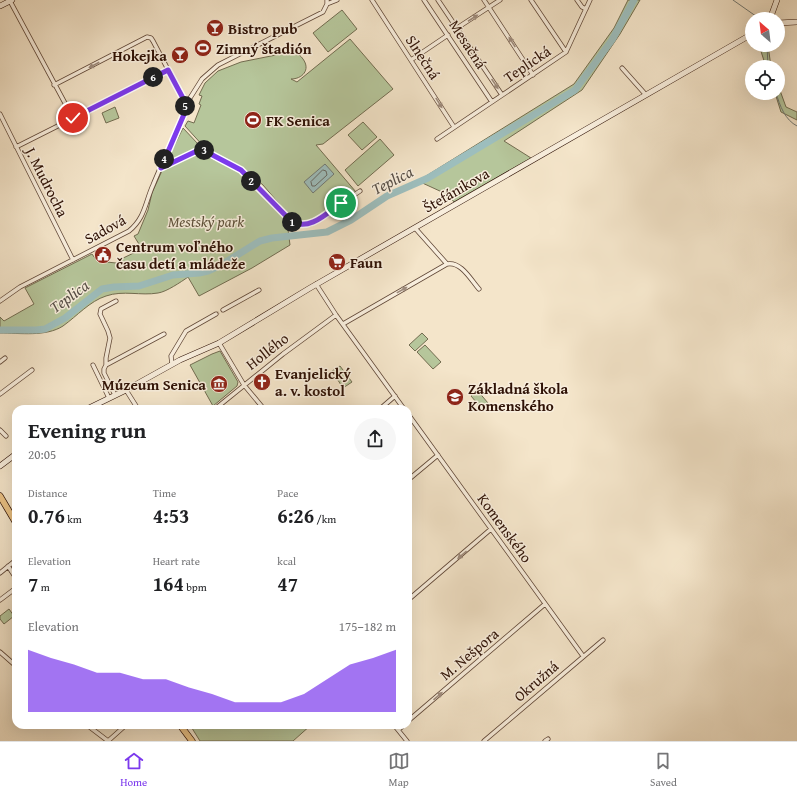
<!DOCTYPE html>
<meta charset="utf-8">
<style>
body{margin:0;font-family:"Gentium Book Plus",serif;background:#f6f6f6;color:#202124;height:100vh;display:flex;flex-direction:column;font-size:15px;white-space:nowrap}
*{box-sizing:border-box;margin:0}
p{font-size:13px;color:#757577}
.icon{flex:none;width:22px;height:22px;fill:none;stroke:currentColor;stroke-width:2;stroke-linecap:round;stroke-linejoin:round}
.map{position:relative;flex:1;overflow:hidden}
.sheet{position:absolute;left:12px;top:405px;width:400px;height:324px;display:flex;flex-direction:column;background:#fff;border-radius:12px;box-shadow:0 4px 16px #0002}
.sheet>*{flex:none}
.needle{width:26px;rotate:332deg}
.controls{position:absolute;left:745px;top:12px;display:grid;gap:8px}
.controls a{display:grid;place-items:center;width:40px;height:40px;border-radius:50%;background:#fff;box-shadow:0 4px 16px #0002;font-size:20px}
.pin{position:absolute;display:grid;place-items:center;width:34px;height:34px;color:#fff;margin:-17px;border:2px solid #fff;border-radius:50%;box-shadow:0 1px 4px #0007}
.km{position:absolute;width:20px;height:20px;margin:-10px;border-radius:50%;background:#222;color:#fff;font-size:11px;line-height:20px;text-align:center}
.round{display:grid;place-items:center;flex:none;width:42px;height:42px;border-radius:21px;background:#f6f6f6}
.summary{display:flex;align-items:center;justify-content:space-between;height:68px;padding:0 16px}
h1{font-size:22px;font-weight:700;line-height:30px}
.metrics{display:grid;grid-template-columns:repeat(3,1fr);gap:6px;height:68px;padding:4px 16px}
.metrics div{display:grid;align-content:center}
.metrics b{font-size:20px;font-weight:700}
.metrics small{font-size:11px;font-weight:400}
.metrics p{font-size:11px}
.chart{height:112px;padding:8px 16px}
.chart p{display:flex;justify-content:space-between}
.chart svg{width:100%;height:72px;margin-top:4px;fill:#7c3aed;opacity:.7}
.menu{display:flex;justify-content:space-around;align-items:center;height:56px;border-top:1px solid #e0e0e0;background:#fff;font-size:11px;color:#757577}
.menu a{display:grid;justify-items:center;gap:2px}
.menu .on{color:#7c3aed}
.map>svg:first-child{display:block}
.green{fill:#b6c69b;stroke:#726c50}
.water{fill:#9dbebd;stroke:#717974}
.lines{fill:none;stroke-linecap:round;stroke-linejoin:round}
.shore{stroke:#666862;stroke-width:1}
.stream{stroke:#717974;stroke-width:1}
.river{stroke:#9dbebd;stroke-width:7}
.street-tunnel{stroke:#d6c5ad;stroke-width:3.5;stroke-dasharray:3.5 2;stroke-linecap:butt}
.street-casing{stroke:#604737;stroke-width:5}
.secondary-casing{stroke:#2f1206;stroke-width:6}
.primary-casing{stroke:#2f1206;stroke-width:7}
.street{stroke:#f8eedd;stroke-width:3.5}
.secondary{stroke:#f8eedd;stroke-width:5}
.primary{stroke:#eac285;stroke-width:5.5}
.oneway{fill:#9e8b7c}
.route-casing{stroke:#fff;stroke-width:8}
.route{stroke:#7c3aed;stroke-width:5}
.labels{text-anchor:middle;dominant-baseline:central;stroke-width:3;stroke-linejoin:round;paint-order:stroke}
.poi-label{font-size:15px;font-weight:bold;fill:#2f1206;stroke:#f8eedd;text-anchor:start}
.street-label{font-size:15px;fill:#2f1206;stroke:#f8eedd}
.park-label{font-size:15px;font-style:italic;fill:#5e513a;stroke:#f8eedd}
.water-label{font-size:16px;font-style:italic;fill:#564e46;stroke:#f8eedd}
</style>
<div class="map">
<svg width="797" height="741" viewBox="0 0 797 741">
<rect width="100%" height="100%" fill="#f4e5ca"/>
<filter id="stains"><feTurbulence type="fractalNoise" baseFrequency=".005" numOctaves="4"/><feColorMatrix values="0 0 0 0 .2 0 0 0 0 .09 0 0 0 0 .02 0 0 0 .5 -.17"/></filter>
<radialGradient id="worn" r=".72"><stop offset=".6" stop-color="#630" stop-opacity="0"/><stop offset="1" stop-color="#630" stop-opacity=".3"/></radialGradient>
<path class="green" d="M628 0H640L620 34 582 90 504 141 531 158 454 202 450 197 447 200 444 197 441 196 442 192 418 181 574 84 614 28Z
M342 10 357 29 328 52 313 33Z
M350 39 393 89 323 144 316 145 356 192 312 221 304 223 296 221 292 219 263 185 242 167 205 148 185 126 188 121 194 123 201 105 199 104 202 96 199 95 205 83 218 71 241 62 276 55 285 50C292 51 299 53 303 59 311 70 302 79 291 79L297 82Z
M759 45H768L771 67H766Z
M778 85 786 107 797 112V120L781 112 775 93H778Z
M115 107 119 118 106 123 102 113Z
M363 122 377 137 362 150 348 135Z
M183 128 198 144V153L227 165 240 173 287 222 290 245 252 268 199 296 188 277C181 282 166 292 158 293 141 296 123 290 106 296 90 301 77 316 63 326 46 337 20 333 0 333V317L4 321 34 304 25 288 92 254 97 261 116 263 119 262V260L142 249 134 236 138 234 148 210 152 193 165 164Z
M380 139 394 155 358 186 345 170Z
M422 333 428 339 415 351 409 345Z
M425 345 441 362 433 369 417 352Z
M220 351 238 382 237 386 213 406 190 365 212 354Z
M340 366 352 382 343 388 332 371Z
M477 390 488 403 482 409 471 396Z
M9 609 14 616 4 624 0 619V616Z
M190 725H311L293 741H200Z"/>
<path class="water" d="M325 164 334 174 313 193 304 182Z"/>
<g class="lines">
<path class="shore" d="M323 170 326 171 327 175 315 186H312L311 182Z"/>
<path class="stream" d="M733 0 760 19
M767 45 768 67
M776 93C780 106 785 120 797 126
M13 494 16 498"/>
<path class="river" d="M0 330H36L45 329 65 318 102 289 114 287 139 286 173 275 199 273 208 271 221 265 260 241 272 238 327 232 351 220 387 196 428 178 575 90 612 40 634 0"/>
<path class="street-tunnel" d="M216 314 223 310"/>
<defs>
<path id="street" d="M372 0 454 127
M424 0 492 102
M438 0 502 95
M484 0 533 75
M531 0 566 52
M577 0 582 7 586 9
M10 1 73 118
M327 4 337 0
M457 28 500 0
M411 60 448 35
M622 68 646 95
M185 102 190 98 202 79 218 65 323 12 327 4V0
M0 114 73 260
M437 139 566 52 590 0
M16 147 169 70
M161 168 201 149 241 170 291 221 302 225 310 224 314 222 360 191
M415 228 447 264C461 261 471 280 479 289
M316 284 336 315 404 409
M0 301 20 287 129 231C145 218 145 203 153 185 163 161 174 137 185 112V102L153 41 151 38 147 37 54 85
M223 310 259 290
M343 324 447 264
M219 343 244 385 264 409
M0 362 5 358
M172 364 171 356 186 331 216 314
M93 365 109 398
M106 365 164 334
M126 390 138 409
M0 394 32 370
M115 395 104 373V369L106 365V358L110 338 108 331 100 314 101 309 116 301
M215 409 283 354 336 315
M380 409 395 396
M408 414 583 656
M0 430 6 436
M408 480 438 455
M8 566 16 578
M0 573 16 560
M0 600 16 588
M408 600 491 529
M0 652 16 666
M408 721 545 604
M87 725 108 741
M394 725 407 741
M398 730 404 725
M108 741 126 725
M484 741 603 640
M545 741 548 739"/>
<path id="secondary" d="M0 6 12 0
M770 19 777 0
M778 23 797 22
M87 409 126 390 180 360 219 343 310 288 752 34
M0 466 16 454"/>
<path id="primary" d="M0 496 16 523
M180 725 192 741"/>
</defs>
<use href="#street" class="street-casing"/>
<use href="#secondary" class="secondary-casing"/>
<use href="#primary" class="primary-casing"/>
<use href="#street" class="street"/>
<use href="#secondary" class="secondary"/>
<use href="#primary" class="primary"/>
</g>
<defs><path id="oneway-solid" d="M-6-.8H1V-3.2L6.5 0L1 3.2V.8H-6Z"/></defs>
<g class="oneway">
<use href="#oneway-solid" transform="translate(473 18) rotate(-33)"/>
<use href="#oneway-solid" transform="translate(512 42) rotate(-123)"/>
<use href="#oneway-solid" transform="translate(94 65) rotate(152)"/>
<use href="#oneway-solid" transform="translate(495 84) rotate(56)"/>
<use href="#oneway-solid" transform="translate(439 103) rotate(58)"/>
<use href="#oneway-solid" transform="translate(402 290) rotate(-29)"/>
<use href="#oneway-solid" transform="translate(462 555) rotate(140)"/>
<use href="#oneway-solid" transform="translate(438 696) rotate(-41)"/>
</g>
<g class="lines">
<defs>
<path id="route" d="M73 118 168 70 185 102V112L161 168 201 149 241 170 291 221C309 232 327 213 341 203"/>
</defs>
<use href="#route" class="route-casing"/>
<use href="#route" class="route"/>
</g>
<defs>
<symbol id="bar-disc" viewBox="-11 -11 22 22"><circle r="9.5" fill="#8f2418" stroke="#f8eedd"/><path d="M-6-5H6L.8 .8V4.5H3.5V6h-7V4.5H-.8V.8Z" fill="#fff"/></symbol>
<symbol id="stadium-disc" viewBox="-11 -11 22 22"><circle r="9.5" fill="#8f2418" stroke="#f8eedd"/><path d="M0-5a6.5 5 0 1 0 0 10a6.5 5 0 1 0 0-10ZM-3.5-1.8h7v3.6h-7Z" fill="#fff"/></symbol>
<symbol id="civic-disc" viewBox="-11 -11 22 22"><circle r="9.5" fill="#8f2418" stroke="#f8eedd"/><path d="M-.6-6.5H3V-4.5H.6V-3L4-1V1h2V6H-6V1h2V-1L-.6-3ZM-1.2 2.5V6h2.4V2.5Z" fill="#fff"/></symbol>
<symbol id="supermarket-disc" viewBox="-11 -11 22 22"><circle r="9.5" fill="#8f2418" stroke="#f8eedd"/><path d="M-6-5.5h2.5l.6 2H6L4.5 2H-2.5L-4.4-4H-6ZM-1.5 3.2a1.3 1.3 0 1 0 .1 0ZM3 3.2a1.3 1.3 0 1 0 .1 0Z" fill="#fff"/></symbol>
<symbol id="church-disc" viewBox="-11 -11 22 22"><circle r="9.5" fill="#8f2418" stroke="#f8eedd"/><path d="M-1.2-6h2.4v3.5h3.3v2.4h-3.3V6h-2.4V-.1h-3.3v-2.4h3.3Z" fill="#fff"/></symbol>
<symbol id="museum-disc" viewBox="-11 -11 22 22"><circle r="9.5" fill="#8f2418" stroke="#f8eedd"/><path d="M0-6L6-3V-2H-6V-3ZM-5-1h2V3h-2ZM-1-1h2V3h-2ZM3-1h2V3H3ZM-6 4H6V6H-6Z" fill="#fff"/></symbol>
<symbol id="school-disc" viewBox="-11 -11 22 22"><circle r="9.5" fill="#8f2418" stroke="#f8eedd"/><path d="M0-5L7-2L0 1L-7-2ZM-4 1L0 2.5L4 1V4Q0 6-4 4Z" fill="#fff"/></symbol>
</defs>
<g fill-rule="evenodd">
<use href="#bar-disc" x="205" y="18" width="20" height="20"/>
<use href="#stadium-disc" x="193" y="38" width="20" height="20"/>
<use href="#bar-disc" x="170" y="45" width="20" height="20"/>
<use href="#stadium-disc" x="243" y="110" width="20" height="20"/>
<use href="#civic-disc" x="93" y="245" width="20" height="20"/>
<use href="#supermarket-disc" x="327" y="252" width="20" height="20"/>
<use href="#church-disc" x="252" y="372" width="20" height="20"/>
<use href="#museum-disc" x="209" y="374" width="20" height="20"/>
<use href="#school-disc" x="445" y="387" width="20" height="20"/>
</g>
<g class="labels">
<g class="poi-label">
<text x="228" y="28">Bistro pub</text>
<text x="216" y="48">Zimný štadión</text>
<text x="167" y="55" text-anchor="end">Hokejka</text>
<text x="266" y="120">FK Senica</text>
<text x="116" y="246">Centrum voľného<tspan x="116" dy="17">času detí a mládeže</tspan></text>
<text x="350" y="262">Faun</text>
<text x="275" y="373">Evanjelický<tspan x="275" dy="17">a. v. kostol</tspan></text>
<text x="206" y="384" text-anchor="end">Múzeum Senica</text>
<text x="468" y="388">Základná škola<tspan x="468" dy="17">Komenského</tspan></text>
</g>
<g class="street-label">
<text transform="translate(468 44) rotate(57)">Mesačná</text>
<text transform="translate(423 57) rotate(57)">Slnečná</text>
<text transform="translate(527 64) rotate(-34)">Teplická</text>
<text transform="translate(47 182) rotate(63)">J. Mudrocha</text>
<text transform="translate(456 190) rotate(-30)">Štefánikova</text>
<text transform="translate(105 229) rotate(-29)">Sadová</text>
<text transform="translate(267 351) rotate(-38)">Hollého</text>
<text transform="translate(505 528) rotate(54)">Komenského</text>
<text transform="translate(469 654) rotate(-40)">M. Nešpora</text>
<text transform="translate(536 681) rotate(-41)">Okružná</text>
</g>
<g class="park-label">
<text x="206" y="221">Mestský park</text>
</g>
<g class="water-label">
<text transform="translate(392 180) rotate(-27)">Teplica</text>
<text transform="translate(69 296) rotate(-36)">Teplica</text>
</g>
</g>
<rect width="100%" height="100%" filter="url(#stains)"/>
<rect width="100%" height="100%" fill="url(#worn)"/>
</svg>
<div class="controls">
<a><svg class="needle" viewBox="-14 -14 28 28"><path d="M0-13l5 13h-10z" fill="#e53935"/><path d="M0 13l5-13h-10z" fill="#757577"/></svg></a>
<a><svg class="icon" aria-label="locate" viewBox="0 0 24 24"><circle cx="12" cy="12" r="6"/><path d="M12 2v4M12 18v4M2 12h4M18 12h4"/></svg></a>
</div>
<div class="pin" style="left:341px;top:203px;background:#1e9e55"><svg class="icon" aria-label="arrive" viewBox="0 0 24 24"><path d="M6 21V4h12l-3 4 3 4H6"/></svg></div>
<div class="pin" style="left:73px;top:118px;background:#d93025"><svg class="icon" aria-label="check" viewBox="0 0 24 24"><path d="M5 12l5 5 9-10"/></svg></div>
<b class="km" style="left:292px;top:222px">1</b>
<b class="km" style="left:251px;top:181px">2</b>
<b class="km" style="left:204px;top:150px">3</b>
<b class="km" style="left:164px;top:159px">4</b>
<b class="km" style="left:185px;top:106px">5</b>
<b class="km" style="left:153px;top:77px">6</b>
<section class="sheet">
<div class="summary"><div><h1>Evening run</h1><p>20:05</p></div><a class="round"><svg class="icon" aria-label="share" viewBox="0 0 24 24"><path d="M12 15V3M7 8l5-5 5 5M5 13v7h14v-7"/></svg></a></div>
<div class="metrics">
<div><p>Distance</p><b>0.76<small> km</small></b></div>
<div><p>Time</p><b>4:53</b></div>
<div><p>Pace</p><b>6:26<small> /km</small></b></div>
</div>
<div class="metrics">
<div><p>Elevation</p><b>7<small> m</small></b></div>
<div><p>Heart rate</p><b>164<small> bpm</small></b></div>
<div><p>kcal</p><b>47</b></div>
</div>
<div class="chart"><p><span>Elevation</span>175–182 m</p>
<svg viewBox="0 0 160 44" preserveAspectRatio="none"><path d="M0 44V6L10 11L20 15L30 20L40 20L50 24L60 24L70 29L80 33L90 38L100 38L110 38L120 33L130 24L140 15L150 11L160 6V44z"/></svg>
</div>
</section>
</div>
<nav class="menu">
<a class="on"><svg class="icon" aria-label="home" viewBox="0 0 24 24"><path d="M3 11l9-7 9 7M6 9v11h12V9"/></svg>Home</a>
<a><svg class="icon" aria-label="map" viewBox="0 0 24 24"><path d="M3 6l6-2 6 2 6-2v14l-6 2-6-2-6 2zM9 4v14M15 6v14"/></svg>Map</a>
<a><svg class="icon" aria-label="saved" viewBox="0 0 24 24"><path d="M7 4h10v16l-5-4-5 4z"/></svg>Saved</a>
</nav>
